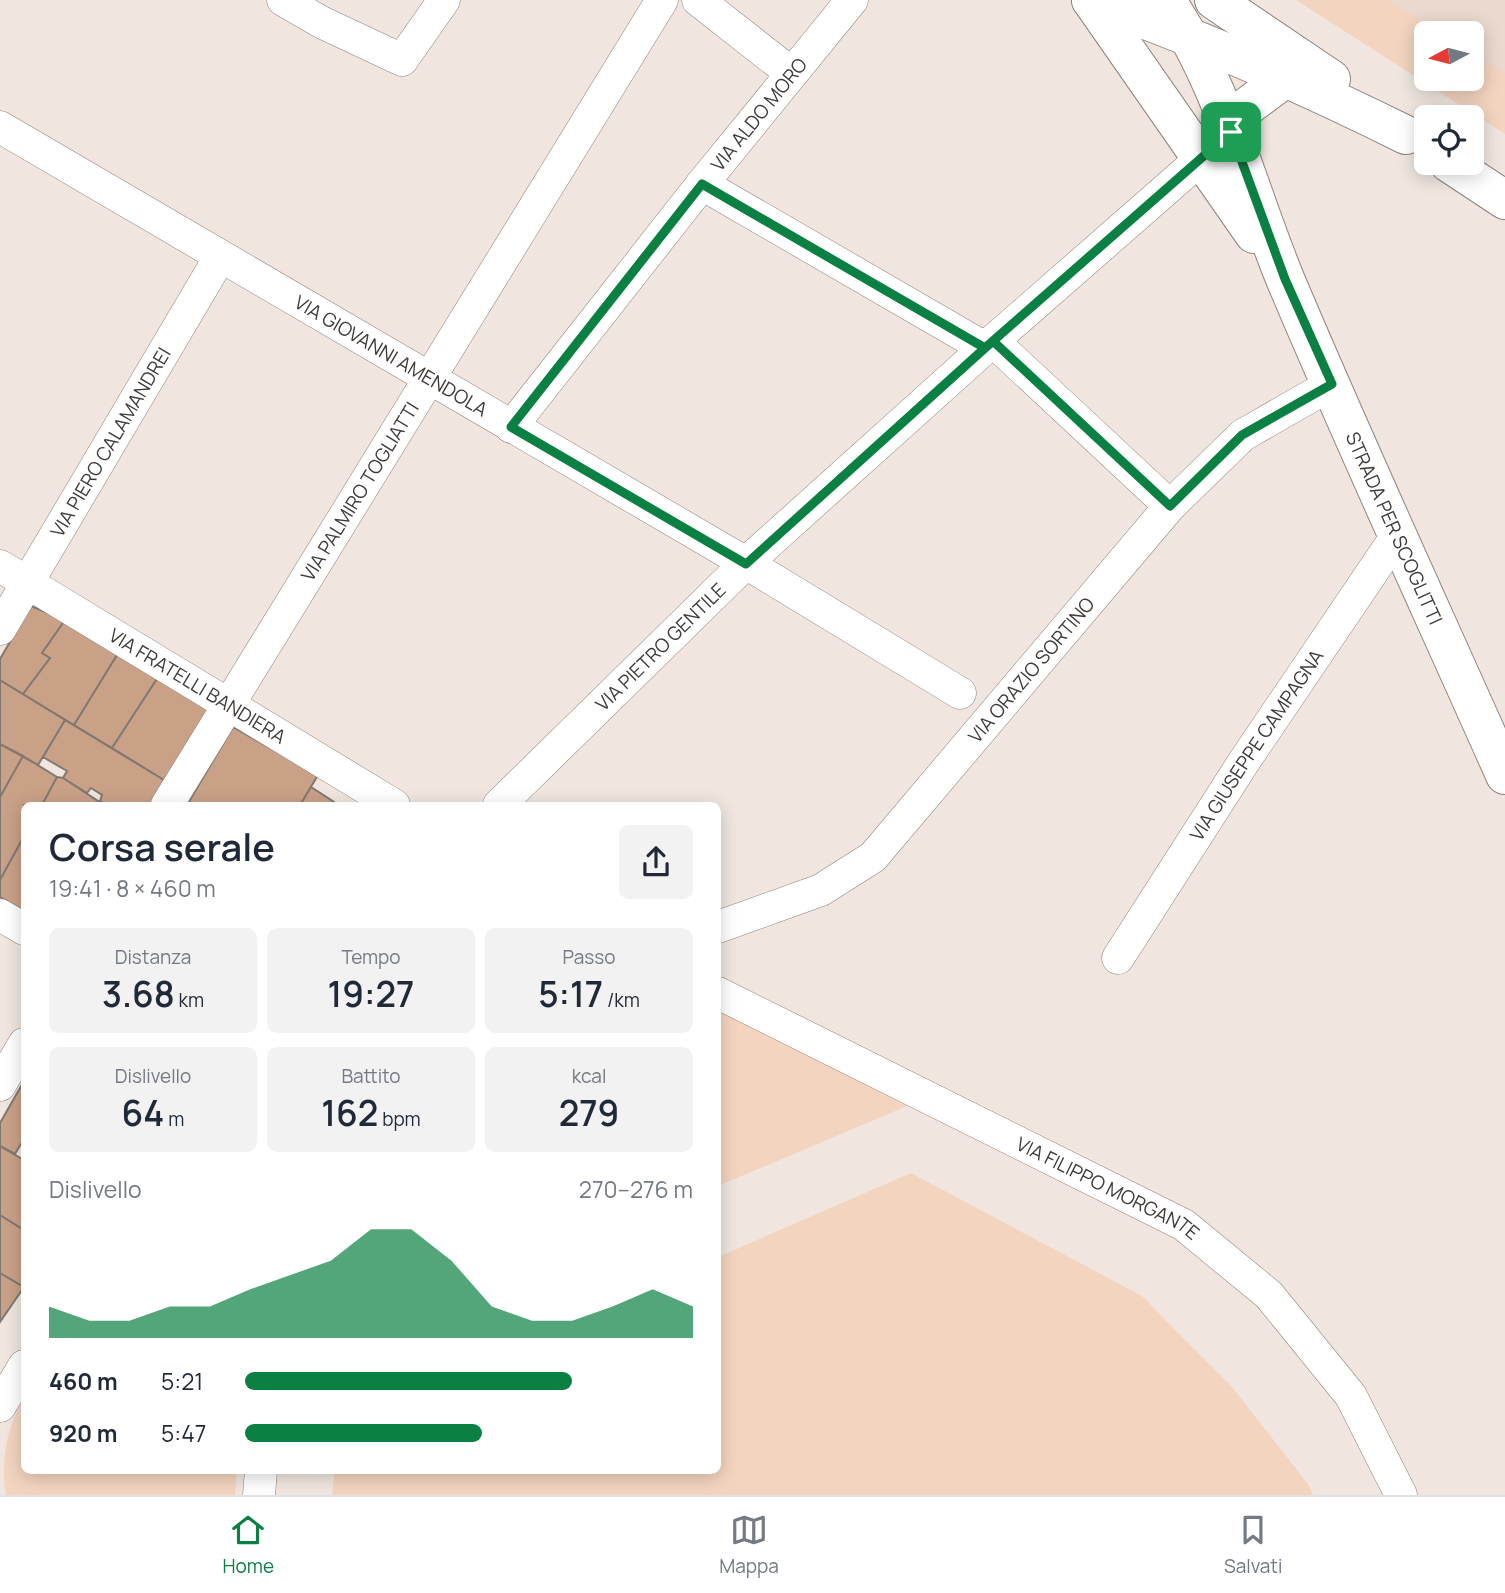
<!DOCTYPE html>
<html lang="it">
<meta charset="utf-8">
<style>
body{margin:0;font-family:Manrope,sans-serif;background:#f2f2f3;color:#1f2937;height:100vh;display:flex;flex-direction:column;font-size:26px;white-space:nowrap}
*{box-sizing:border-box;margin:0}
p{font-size:23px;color:#747a83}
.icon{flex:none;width:38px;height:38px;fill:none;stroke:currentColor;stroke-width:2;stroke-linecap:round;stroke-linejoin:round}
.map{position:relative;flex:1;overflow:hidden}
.details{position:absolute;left:21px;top:802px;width:700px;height:672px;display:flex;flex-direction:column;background:#fff;border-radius:10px;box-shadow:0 4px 18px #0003}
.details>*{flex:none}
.needle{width:46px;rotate:263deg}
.buttons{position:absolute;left:1414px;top:21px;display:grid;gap:14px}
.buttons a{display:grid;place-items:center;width:70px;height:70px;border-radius:10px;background:#fff;box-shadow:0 4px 18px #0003;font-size:35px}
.pin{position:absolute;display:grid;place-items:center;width:60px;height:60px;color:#fff;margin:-30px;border-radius:14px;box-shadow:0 4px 10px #0006}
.round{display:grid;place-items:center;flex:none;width:74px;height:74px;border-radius:10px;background:#f2f2f3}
.overview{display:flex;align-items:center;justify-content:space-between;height:119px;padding:0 28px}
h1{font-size:38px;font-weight:600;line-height:52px}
.stats{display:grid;grid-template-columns:repeat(3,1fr);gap:10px;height:119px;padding:7px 28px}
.stats div{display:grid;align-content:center;border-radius:10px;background:#f2f2f3;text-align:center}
.stats b{font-size:35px;font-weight:600}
.stats small{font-size:19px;font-weight:400}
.stats p{font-size:19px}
.chart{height:196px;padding:14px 28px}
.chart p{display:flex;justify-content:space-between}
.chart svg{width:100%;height:126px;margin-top:7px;fill:#0b8043;opacity:.7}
ul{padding:0 28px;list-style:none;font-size:23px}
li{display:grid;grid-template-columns:112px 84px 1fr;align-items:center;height:52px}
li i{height:18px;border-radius:9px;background:#0b8043}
.tabs{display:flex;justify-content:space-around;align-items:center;height:98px;border-top:2px solid #e0e1e3;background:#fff;font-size:19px;color:#747a83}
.tabs a{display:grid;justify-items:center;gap:4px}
.tabs .on{color:#0b8043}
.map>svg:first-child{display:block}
.built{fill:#ead9ce}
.green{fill:#f3d4bf}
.building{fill:#c9a187;stroke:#817872;stroke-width:2}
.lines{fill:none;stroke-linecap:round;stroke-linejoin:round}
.minor-casing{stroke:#8d847e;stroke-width:33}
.major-casing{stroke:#8d847e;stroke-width:40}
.minor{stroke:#fff;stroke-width:32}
.major{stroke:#fff;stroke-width:38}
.route-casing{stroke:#fff;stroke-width:14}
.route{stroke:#0b8043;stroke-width:9}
.labels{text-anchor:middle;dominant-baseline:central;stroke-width:5;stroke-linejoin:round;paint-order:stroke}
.street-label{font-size:19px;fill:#3f3b38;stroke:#f0e6df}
</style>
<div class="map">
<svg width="1505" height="1495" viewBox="0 0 1505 1495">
<rect width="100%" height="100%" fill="#f0e6df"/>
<path class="built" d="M1388 0H1505V74L1472 53V33H1441Z"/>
<path class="green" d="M1296 0H1388L1441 33H1426V79H1472V53L1505 73V134Z
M718 1009 907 1106 718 1186Z
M911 1173 1142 1296 1232 1387 1308 1484 1313 1495H332L335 1470H718V1257Z
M24 1399V1470H237L235 1495H6C0 1464 7 1424 24 1399Z"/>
<path class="building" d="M31 606 65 620 42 653 50 658 23 694 0 680V659Z
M65 620 120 650 74 725 23 694 50 658 42 653Z
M120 650 160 674 112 748 74 725Z
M160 674 217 705 164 780 112 748Z
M0 680 65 720 38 765 0 744Z
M65 720 164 780 151 805H107L100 801 102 795 91 788 87 793 63 778 67 771 43 757Z
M233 727 318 775 300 805H187Z
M0 744 23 756 0 797Z
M23 756 57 777 42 805H24V836L0 880V797Z
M57 777 63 778 104 805H42Z
M311 787 334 802 333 805H300Z
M24 836V911L0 897V880Z
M24 1081V1139L15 1154 0 1146V1123Z
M0 1146 24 1160V1230L0 1215Z
M0 1215 24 1230V1287L0 1273Z
M0 1273 24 1287 0 1322Z"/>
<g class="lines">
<defs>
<g id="minor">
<path d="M283 0 321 22 402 60 444 0"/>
<path d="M698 0 791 73"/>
<path id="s1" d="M0 127 746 563 960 693"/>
<path d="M702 184 985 348"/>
<path d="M993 341 1170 506"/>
<path id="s2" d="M511 427 702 184 852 0"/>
<path id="s3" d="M0 566 394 805"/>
<path id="s4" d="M0 629 220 257"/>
<path id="s5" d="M167 805 662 0"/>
<path id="s6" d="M499 805 746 563 985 348 1219 143"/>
<path d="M0 915 24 929"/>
<path id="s7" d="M718 927 821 890 873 857 1170 506 1243 435 1332 384"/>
<path id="s8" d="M1118 958 1243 763 1398 534"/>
<path id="s9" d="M718 993 1184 1225 1269 1295 1351 1396 1401 1495"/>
<path d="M0 1085 24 1044"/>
<path d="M0 1406 24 1366"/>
<path d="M259 1495 261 1470"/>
</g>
<g id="major">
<path d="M1091 0C1202 39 1301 83 1406 135"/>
<path d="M1091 0 1254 234"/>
<path id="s10" d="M1166 0C1224 85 1247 187 1286 281 1356 447 1432 611 1505 775"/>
<path d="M1214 0 1331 79"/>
<path d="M1231 132 1245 108 1287 77"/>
<path d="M1449 163 1505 200"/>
</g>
</defs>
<use href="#minor" class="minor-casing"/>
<use href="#major" class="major-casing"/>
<use href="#minor" class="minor"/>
<use href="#major" class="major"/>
</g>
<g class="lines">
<defs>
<path id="route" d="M1231 132 985 348 746 564 511 427 702 184 985 348 993 341 1170 506 1242 435 1332 384 1285 279 1231 132"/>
</defs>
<use href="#route" class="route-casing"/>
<use href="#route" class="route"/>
</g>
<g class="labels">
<g class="street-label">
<text stroke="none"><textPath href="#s2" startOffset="399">VIA ALDO MORO</textPath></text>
<text stroke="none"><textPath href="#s1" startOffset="453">VIA GIOVANNI AMENDOLA</textPath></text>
<text stroke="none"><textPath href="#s4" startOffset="217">VIA PIERO CALAMANDREI</textPath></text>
<text stroke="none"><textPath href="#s5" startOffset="368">VIA PALMIRO TOGLIATTI</textPath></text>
<text stroke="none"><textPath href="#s10" startOffset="576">STRADA PER SCOGLITTI</textPath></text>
<text stroke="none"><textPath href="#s6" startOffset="226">VIA PIETRO GENTILE</textPath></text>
<text stroke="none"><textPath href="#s7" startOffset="416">VIA ORAZIO SORTINO</textPath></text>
<text stroke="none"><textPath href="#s3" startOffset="231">VIA FRATELLI BANDIERA</textPath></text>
<text stroke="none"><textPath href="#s8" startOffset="254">VIA GIUSEPPE CAMPAGNA</textPath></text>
<text stroke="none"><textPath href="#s9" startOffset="436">VIA FILIPPO MORGANTE</textPath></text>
</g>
</g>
</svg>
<div class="buttons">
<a><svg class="needle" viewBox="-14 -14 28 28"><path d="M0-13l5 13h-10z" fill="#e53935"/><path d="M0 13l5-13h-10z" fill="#747a83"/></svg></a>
<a><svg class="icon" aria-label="locate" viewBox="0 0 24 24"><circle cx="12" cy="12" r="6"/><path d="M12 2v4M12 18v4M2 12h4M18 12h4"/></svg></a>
</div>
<div class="pin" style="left:1231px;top:132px;background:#1e9e55"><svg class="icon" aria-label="arrive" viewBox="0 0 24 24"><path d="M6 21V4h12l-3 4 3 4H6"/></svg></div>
<section class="details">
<div class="overview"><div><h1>Corsa serale</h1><p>19:41 · 8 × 460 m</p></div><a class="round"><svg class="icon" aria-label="share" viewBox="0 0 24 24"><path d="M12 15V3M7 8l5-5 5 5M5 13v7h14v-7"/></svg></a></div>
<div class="stats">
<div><p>Distanza</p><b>3.68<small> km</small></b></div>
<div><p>Tempo</p><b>19:27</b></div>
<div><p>Passo</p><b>5:17<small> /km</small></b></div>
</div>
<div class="stats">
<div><p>Dislivello</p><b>64<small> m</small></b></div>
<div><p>Battito</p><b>162<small> bpm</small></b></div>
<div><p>kcal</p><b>279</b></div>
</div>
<div class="chart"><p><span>Dislivello</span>270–276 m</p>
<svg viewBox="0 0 160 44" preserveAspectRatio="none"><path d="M0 44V33L10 38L20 38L30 33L40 33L50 27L60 22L70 17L80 6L90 6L100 17L110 33L120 38L130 38L140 33L150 27L160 33V44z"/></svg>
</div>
<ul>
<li><b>460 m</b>5:21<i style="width:73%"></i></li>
<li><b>920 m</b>5:47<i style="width:53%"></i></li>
</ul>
</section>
</div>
<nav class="tabs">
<a class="on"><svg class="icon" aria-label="home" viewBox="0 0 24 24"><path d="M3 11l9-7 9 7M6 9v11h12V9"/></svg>Home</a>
<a><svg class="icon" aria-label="map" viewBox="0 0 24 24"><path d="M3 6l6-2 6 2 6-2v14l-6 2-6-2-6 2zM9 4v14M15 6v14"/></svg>Mappa</a>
<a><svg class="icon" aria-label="saved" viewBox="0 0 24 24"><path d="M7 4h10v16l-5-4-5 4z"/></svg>Salvati</a>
</nav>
